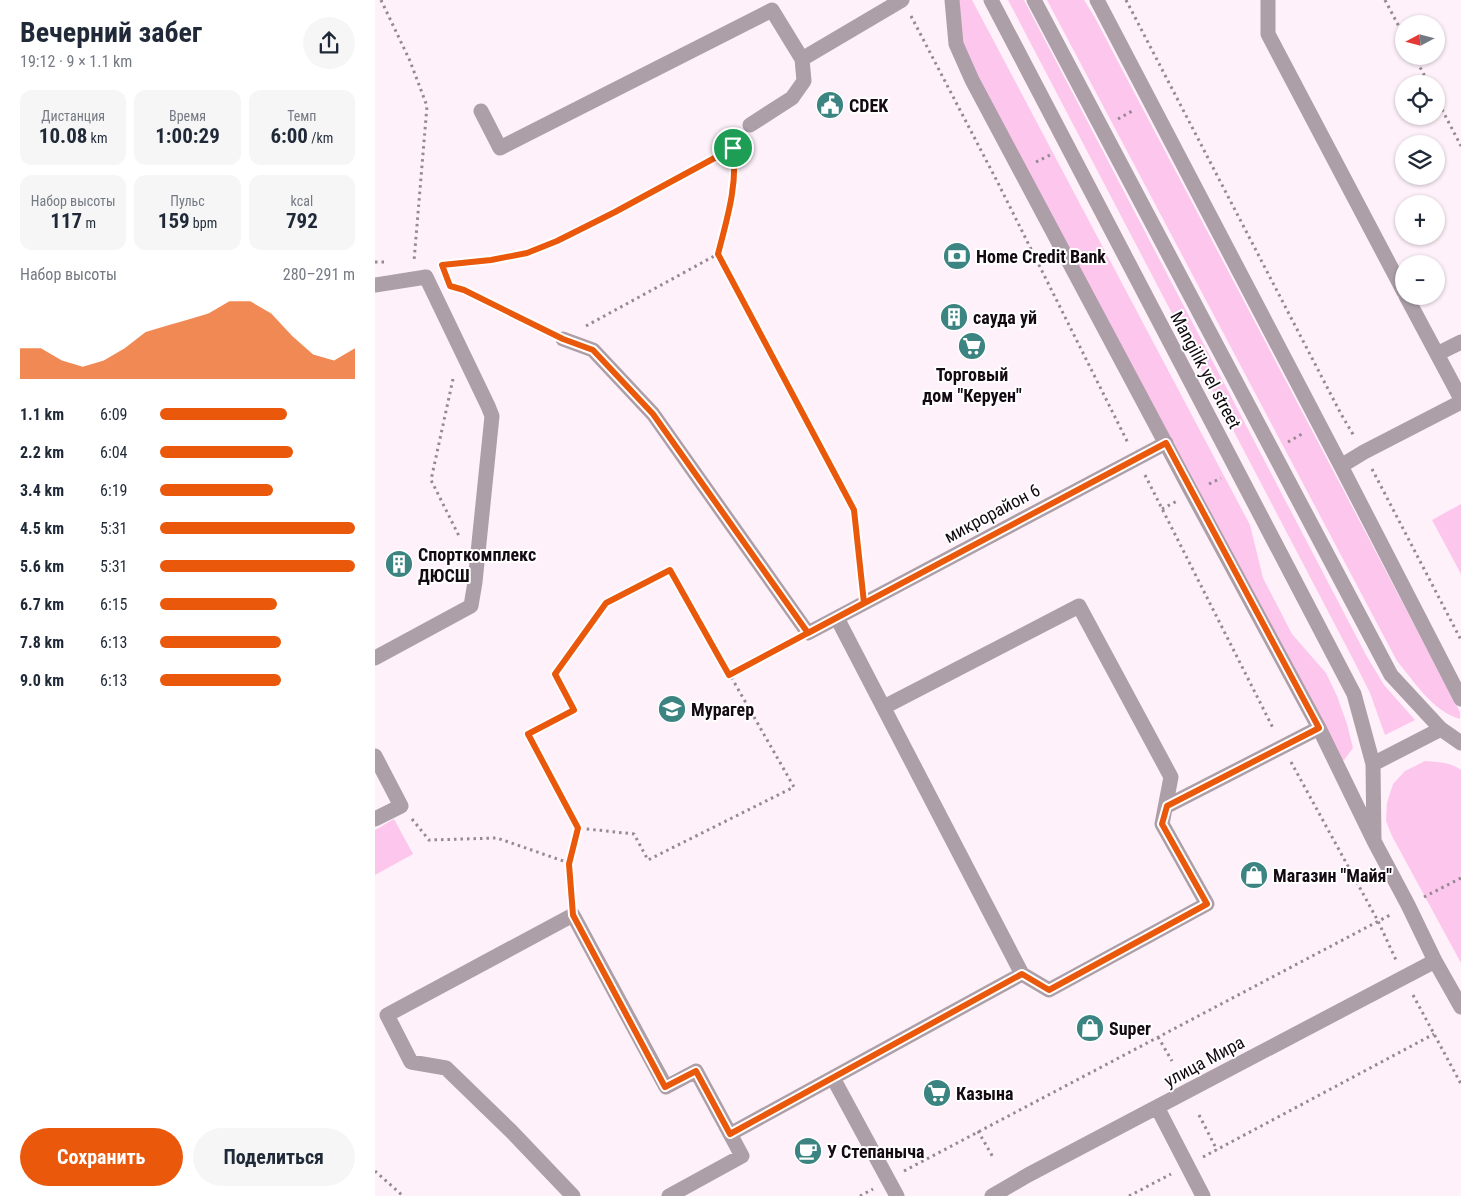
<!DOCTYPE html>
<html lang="ru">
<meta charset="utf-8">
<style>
body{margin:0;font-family:"Roboto Condensed",sans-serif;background:#f6f6f7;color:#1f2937;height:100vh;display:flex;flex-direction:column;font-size:19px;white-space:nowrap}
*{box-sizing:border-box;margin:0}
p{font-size:16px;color:#747a83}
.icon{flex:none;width:28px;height:28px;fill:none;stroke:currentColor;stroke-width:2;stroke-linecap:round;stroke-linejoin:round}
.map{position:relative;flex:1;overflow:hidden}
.details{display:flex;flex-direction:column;background:#fff;width:375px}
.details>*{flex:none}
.needle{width:32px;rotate:263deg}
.fabs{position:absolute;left:1020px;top:15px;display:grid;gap:10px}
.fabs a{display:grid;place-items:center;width:50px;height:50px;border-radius:50%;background:#fff;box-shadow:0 1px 4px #0004;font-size:25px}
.pin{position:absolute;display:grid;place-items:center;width:42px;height:42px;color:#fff;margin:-21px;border:2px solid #fff;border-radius:50%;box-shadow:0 1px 5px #0007}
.round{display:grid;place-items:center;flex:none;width:52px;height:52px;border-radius:26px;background:#f6f6f7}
.overview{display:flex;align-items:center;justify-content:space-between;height:85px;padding:0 20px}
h1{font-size:28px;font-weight:700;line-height:38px}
.figures{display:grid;grid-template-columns:repeat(3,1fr);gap:8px;height:85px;padding:5px 20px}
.figures div{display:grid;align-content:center;border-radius:12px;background:#f6f6f7;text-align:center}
.figures b{font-size:21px;font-weight:700}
.figures small{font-size:14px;font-weight:400}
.figures p{font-size:14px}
.chart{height:140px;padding:10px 20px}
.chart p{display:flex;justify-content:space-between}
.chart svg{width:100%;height:90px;margin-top:5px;fill:#ea580c;opacity:.7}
.action{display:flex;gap:10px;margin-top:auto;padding:10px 20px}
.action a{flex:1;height:58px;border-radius:30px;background:#ea580c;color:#fff;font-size:20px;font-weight:700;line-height:58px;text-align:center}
.action a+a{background:#f6f6f7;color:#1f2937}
ul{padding:0 20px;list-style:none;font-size:16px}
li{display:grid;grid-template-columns:80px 60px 1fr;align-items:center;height:38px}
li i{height:12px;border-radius:6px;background:#ea580c}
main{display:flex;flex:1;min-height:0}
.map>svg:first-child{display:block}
.green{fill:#fdc6ed}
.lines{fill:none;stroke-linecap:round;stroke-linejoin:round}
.path{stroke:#968a92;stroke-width:3;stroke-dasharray:2.5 4;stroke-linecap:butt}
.minor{stroke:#ac9fa8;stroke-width:15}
.route-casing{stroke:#fff;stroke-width:10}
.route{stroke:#ea580c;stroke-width:6}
.labels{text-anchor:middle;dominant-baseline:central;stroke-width:4;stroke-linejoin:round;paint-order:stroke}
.poi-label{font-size:18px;font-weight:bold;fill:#140a11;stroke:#fff;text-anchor:start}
.street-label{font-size:18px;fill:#140a11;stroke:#fff}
</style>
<main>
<section class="details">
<div class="overview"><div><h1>Вечерний забег</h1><p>19:12 · 9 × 1.1 km</p></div><a class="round"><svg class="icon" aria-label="share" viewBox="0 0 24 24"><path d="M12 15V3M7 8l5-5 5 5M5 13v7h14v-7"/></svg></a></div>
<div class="figures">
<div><p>Дистанция</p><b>10.08<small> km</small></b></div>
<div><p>Время</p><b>1:00:29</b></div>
<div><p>Темп</p><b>6:00<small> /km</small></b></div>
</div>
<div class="figures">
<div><p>Набор высоты</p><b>117<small> m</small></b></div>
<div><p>Пульс</p><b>159<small> bpm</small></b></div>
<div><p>kcal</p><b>792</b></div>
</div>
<div class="chart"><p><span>Набор высоты</span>280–291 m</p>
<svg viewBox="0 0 160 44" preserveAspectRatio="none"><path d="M0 44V29L10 29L20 35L30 38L40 35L50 29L60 21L70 18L80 15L90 12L100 6L110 6L120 12L130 23L140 32L150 35L160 29V44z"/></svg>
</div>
<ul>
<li><b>1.1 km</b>6:09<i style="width:65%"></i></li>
<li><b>2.2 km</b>6:04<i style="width:68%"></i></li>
<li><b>3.4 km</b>6:19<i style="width:58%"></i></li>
<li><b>4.5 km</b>5:31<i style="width:100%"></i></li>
<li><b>5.6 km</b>5:31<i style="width:100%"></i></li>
<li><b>6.7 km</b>6:15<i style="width:60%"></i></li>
<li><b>7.8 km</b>6:13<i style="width:62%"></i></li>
<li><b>9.0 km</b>6:13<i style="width:62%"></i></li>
</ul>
<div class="action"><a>Сохранить</a><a>Поделиться</a></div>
</section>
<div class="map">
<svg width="1086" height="1196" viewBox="0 0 1086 1196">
<rect width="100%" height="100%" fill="#fef1fa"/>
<path class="green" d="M583 0H597L875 525 888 578 917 634 951 673 962 696 972 724 978 748 969 760 964 761 590 52 587 43Z
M633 0H649L991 655 1009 685 1040 720 1010 735 995 693 979 661Z
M672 0H709L719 16 1085 712V719C1057 711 1040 682 1022 661Z
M1086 504V574L1057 520Z
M1050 761C1063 762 1075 762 1086 770V963L1017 836 1011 821 1012 803 1018 784 1030 771Z
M19 819 38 854 0 875V830Z"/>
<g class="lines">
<path class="path" d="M6 0 35 61 52 106 39 261
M751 0 966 414 979 436
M1010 0 1029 36
M536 16 623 183 753 443
M1039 56 1054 84
M1061 98 1086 146
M743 119 759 110
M661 162 675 155
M343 254C352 220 363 184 358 149
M0 262H9
M67 265 117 260 152 253 182 241 240 212 358 149 367 140
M76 286 89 290 172 331
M211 326 343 254 479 510 487 583
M78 379 56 480 85 538
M913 442 927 434
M997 469 1086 640
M770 475 899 730
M834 484 846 478
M787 509 802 501
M354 675 417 642
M916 762 1003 921 1021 960
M37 819 54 840 122 838 194 863
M197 897 194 863 203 828 153 734 199 710 180 674 231 603 295 570 419 787 273 860 259 834 203 828
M1049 897 1086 878
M1038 995 1086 1084
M783 1037 797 1061
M824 1115 842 1150
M603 1131 619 1159
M828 1157 1059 1034
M0 1171 28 1196
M529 1171 1017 914
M485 1196 498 1189
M754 1196 796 1174"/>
<path class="minor" d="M577 0 581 44 597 80 817 493 944 728 999 841
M616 0 979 694 998 764
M659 0 1016 675 1066 729
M722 0 966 466 1086 699
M893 0V34L1029 292
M106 111 125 148 397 10 427 59 527 0
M375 125 417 98 429 81 427 59
M0 285 51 277 113 406 117 416 100 582 96 606 0 658
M1031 296 1062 354 1086 342
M188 339 218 350 278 414 433 633 791 443
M1062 354 1086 399
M966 466 989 452 1086 402
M462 618 647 974 674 990 832 904 787 824 796 777 704 606 509 707
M1086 743 1066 729 998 764 999 841 1033 905 1060 961 1086 1007
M0 756 26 806 0 819
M792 806 944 728
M458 1078 522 1196
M782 1107 828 1196
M355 1134 647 974
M198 1196 136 1131 71 1068 36 1062 12 1015 198 915 291 1087 321 1071 367 1156 294 1196
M617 1196 653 1175 782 1107 1060 961"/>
</g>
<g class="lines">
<defs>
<path id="route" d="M358 148C363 184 352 219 343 254L479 510 489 603C444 627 399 651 354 675L295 570 231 603 180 674 199 710 153 734 203 828 194 864 198 915 290 1087 321 1071 355 1134 647 974 674 990 832 904 787 824 792 806 944 728 791 443 433 633 278 414 218 350 188 339 89 290 75 286 67 265 116 260 152 253 182 241 240 212 358 148"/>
</defs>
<use href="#route" class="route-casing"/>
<use href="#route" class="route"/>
</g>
<defs>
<symbol id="civic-disc" viewBox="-11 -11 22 22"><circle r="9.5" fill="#3c8482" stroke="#fff"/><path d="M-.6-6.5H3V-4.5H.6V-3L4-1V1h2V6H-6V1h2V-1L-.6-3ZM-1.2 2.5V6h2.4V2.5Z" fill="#fff"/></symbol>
<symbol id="bank-disc" viewBox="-11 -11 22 22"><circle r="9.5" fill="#3c8482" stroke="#fff"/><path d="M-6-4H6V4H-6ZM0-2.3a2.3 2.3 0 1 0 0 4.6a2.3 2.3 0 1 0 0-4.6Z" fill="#fff"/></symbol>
<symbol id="building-disc" viewBox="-11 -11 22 22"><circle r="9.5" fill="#3c8482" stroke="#fff"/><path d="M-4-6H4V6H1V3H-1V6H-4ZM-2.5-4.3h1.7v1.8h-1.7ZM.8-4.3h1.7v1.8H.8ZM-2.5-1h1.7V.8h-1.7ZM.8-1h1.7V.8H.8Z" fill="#fff"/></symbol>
<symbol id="supermarket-disc" viewBox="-11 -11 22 22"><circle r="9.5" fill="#3c8482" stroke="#fff"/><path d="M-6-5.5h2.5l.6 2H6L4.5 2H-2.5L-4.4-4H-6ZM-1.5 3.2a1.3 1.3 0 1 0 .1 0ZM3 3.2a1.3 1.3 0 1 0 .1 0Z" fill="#fff"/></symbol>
<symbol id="school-disc" viewBox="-11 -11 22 22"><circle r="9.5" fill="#3c8482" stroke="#fff"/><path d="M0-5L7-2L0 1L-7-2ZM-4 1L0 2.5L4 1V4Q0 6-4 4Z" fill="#fff"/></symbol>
<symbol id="shop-disc" viewBox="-11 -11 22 22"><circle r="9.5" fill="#3c8482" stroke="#fff"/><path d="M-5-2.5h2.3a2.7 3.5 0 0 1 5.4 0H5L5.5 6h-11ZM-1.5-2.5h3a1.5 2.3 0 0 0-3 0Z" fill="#fff"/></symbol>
<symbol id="cafe-disc" viewBox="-11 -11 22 22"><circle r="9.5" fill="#3c8482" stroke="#fff"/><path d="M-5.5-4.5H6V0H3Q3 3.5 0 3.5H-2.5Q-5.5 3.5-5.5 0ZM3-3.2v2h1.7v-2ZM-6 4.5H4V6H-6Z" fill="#fff"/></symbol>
</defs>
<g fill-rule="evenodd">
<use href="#civic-disc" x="439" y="89" width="32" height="32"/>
<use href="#bank-disc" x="566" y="240" width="32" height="32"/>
<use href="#building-disc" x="563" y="301" width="32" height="32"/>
<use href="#supermarket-disc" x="581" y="330" width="32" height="32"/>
<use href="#building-disc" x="8" y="548" width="32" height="32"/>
<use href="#school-disc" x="281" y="693" width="32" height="32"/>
<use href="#shop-disc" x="863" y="859" width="32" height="32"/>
<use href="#shop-disc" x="699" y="1012" width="32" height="32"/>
<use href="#supermarket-disc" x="546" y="1077" width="32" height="32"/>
<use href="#cafe-disc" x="417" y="1135" width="32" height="32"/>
</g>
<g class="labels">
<g class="poi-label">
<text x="474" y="105">CDEK</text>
<text x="601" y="256">Home Credit Bank</text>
<text x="598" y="317">сауда уй</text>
<text x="597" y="374" text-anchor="middle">Торговый<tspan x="597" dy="21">дом "Керуен"</tspan></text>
<text x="43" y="554">Спорткомплекс<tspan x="43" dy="21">ДЮСШ</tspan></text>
<text x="316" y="709">Мурагер</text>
<text x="898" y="875">Магазин "Майя"</text>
<text x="734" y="1028">Super</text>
<text x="581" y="1093">Казына</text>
<text x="452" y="1151">У Степаныча</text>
</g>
<g class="street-label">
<text transform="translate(831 370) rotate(62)">Mangilik yel street</text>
<text transform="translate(617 513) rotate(-28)">микрорайон 6</text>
<text transform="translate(829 1061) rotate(-28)">улица Мира</text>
</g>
</g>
</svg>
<div class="fabs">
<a><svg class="needle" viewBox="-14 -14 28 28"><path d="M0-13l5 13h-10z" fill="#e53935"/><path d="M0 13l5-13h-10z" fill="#747a83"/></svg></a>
<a><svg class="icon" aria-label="locate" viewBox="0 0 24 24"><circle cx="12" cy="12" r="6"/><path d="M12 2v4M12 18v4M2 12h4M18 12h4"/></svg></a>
<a><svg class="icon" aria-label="layers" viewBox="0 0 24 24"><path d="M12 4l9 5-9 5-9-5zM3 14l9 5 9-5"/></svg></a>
<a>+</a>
<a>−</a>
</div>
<div class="pin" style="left:358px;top:148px;background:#1e9e55"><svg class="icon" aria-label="arrive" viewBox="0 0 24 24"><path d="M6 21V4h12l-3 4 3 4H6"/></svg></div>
</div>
</main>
